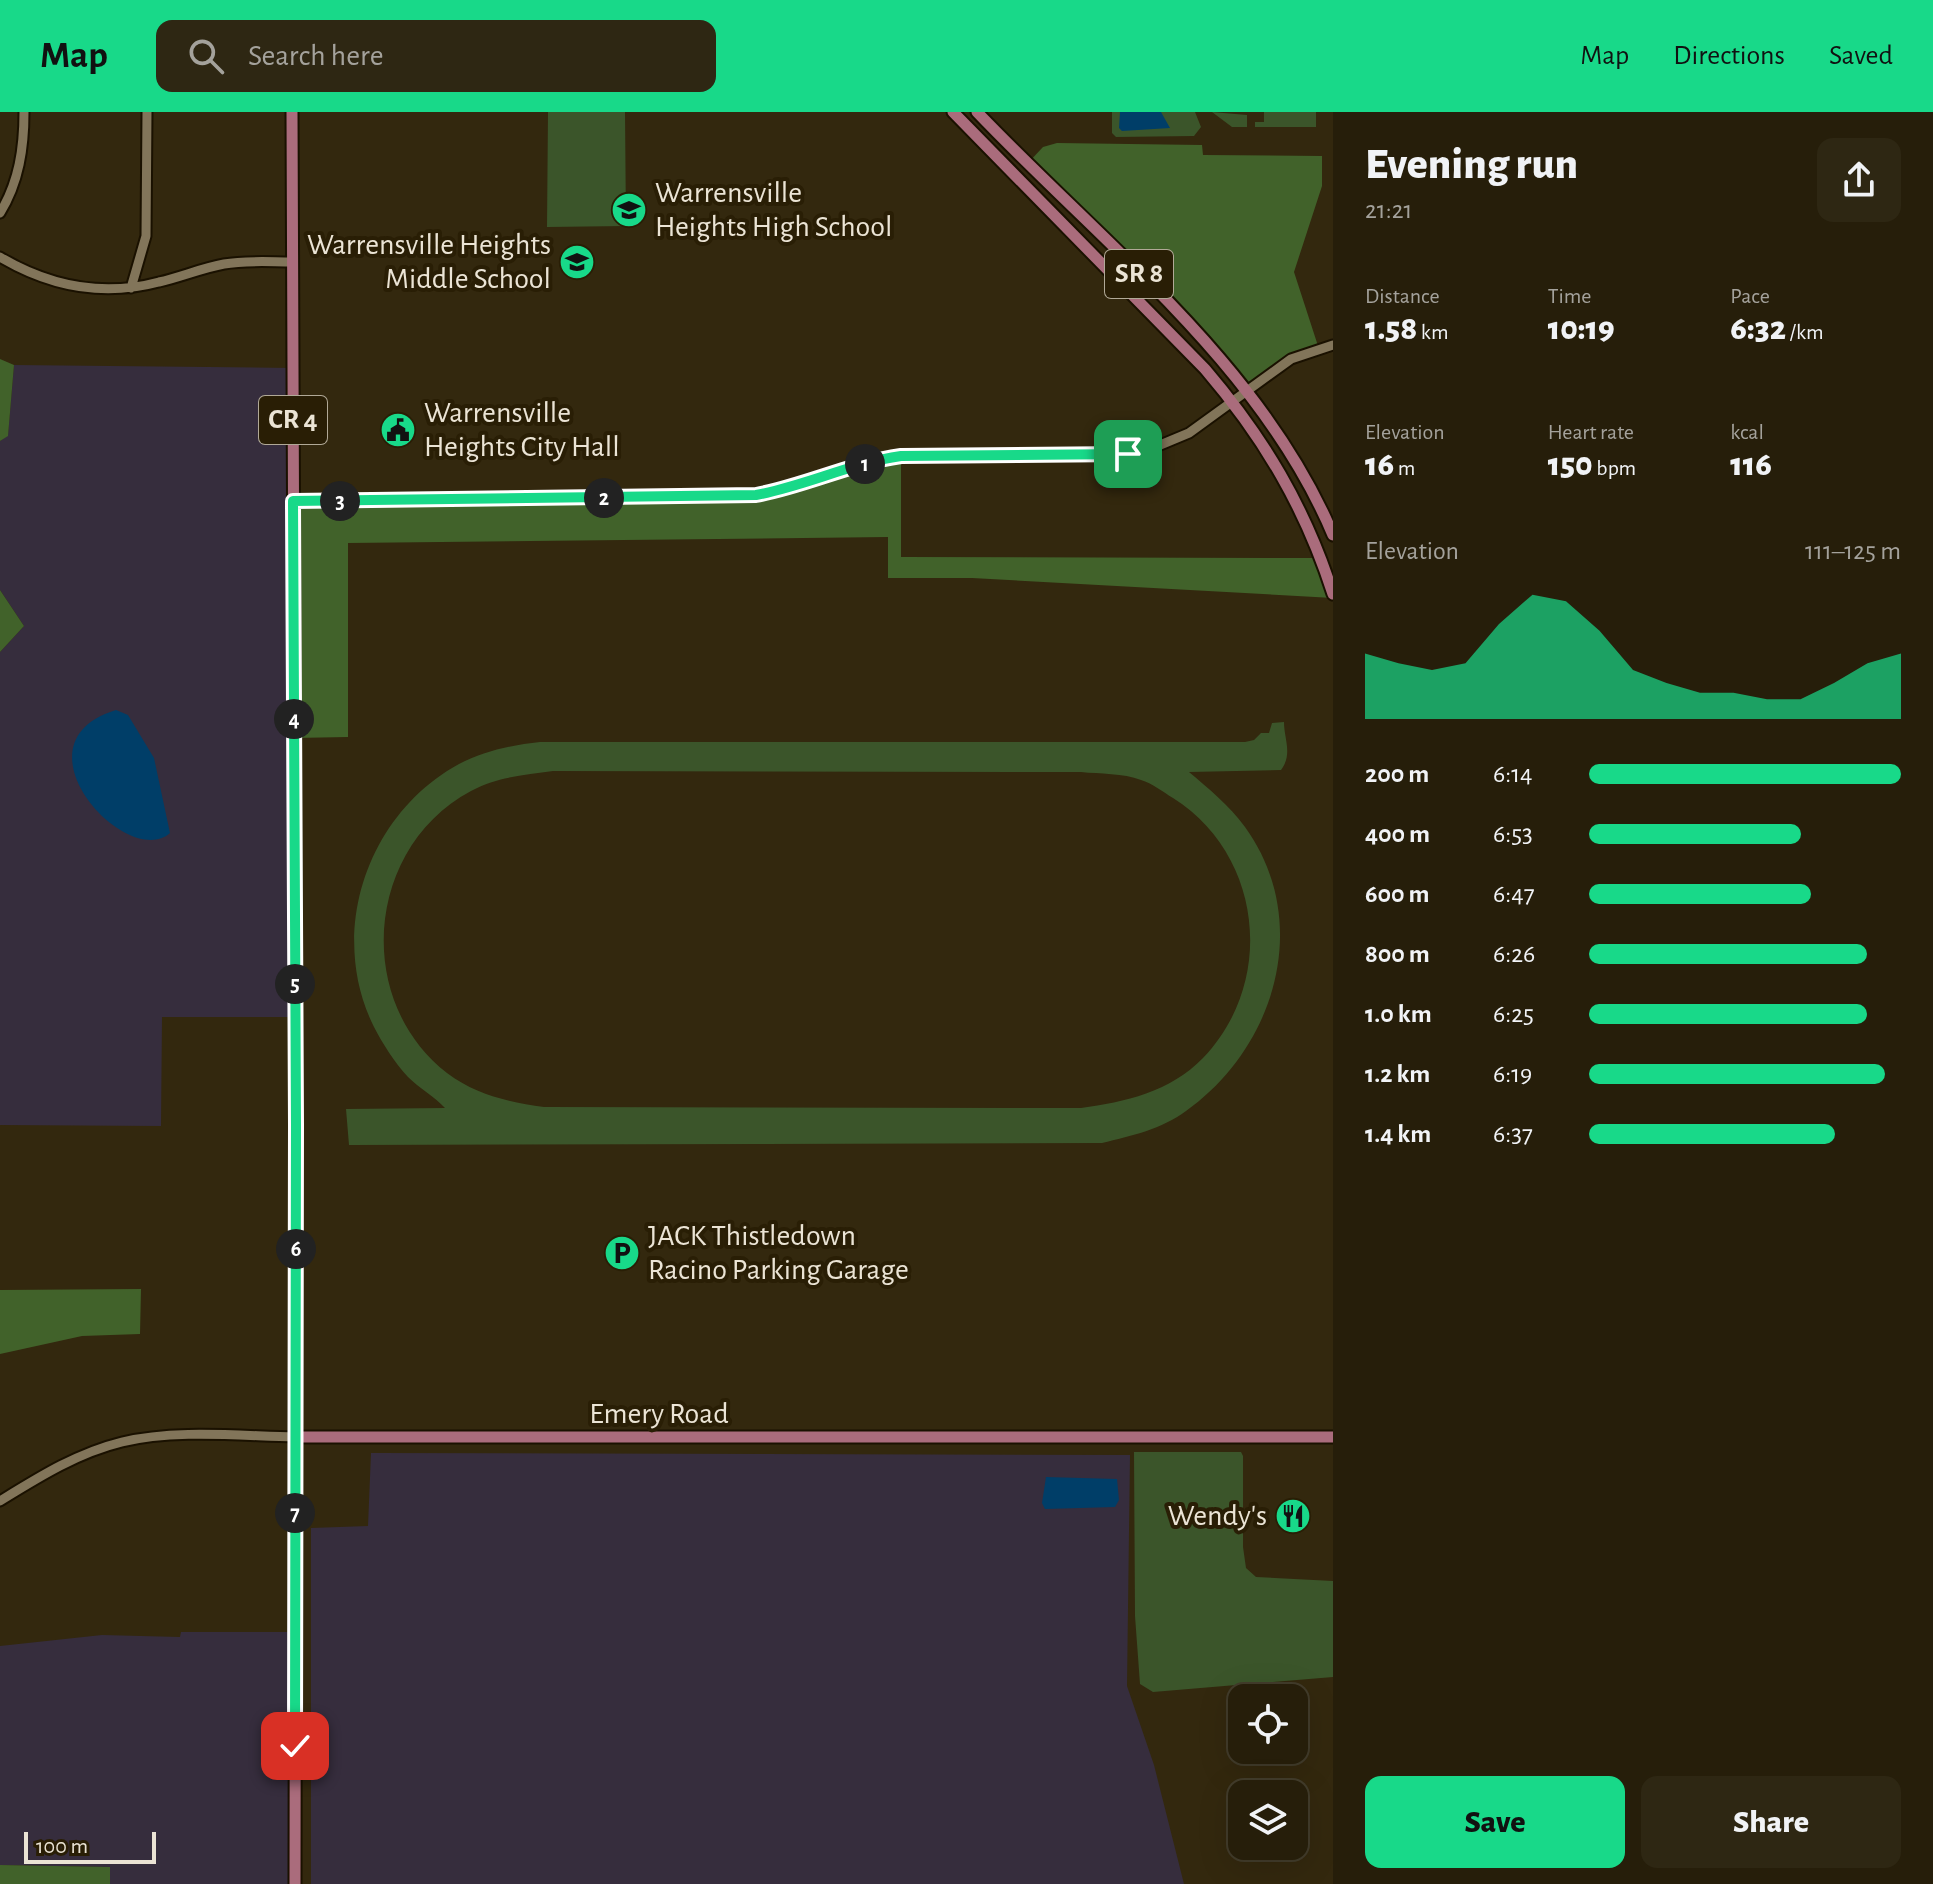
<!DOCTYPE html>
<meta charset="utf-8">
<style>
body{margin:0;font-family:"Alegreya Sans",sans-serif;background:#2e2713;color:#f1f3f6;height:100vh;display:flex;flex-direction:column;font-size:30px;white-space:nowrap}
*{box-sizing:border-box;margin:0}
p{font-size:26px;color:#a4a29c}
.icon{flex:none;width:44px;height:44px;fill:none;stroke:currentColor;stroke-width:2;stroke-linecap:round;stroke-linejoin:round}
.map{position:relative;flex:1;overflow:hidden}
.side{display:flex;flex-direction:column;background:#261e0a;width:600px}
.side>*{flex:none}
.tools{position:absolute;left:1228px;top:1572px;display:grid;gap:16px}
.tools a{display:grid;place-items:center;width:80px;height:80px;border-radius:16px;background:#261e0a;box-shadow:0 8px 32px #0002,0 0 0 2px #423c2b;font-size:40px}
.scale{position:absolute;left:24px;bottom:20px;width:132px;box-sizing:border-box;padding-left:8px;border:4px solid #ebe4d5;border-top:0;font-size:22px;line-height:28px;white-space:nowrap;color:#ebe4d5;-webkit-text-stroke:6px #291e05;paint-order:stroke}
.pin{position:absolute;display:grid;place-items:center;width:68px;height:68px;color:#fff;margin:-34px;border-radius:16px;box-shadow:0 4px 12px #0006}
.km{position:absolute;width:40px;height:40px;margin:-20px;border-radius:50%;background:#222;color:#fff;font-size:22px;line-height:40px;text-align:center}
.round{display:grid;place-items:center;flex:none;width:84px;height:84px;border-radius:16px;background:#2e2713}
.overview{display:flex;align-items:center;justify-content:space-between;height:136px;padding:0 32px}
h1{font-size:44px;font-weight:800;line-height:60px}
.stats{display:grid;grid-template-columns:repeat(3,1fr);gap:12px;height:136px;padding:8px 32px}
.stats div{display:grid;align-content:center}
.stats b{font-size:34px;font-weight:800}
.stats small{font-size:22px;font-weight:400}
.stats p{font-size:22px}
.chart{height:224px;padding:16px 32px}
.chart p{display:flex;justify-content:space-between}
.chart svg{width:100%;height:144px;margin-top:8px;fill:#18d989;opacity:.7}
.primary-button{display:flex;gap:16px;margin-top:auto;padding:16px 32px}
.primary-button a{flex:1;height:92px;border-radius:16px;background:#18d989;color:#111;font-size:32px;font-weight:800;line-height:92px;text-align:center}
.primary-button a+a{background:#2e2713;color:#f1f3f6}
ul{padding:0 32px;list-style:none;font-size:26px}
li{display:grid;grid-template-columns:128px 96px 1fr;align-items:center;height:60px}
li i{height:20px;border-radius:10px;background:#18d989}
header{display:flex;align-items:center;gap:48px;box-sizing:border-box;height:112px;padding:0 40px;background:#18d989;color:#111}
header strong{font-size:38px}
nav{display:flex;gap:44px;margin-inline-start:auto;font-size:28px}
.search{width:560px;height:72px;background:#2e2713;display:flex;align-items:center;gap:20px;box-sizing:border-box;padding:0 28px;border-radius:16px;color:#a4a29c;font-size:30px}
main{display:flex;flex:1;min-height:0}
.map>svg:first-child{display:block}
.industrial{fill:#362d3d}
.green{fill:#3b552a;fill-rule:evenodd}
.forest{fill:#41622a}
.water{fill:#003e68}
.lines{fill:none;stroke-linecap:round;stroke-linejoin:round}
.minor-casing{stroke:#1a1100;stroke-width:13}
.major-casing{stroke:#1a1100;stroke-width:15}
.minor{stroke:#82755a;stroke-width:9}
.major{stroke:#aa6c7c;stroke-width:11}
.route-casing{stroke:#fff;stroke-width:16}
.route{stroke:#18d989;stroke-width:10}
.labels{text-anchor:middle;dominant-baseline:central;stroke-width:8;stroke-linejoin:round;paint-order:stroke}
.shield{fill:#291e05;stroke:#b1a997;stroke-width:2}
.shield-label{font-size:28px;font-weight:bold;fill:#ebe4d5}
.poi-label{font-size:30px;fill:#ebe4d5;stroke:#291e05;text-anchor:start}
.street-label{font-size:30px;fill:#ebe4d5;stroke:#291e05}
</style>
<header>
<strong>Map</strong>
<div class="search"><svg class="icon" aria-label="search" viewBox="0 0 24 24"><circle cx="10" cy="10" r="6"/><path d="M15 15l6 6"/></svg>Search here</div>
<nav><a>Map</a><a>Directions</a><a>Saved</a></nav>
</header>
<main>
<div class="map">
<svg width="1333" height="1772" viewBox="0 0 1333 1772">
<rect width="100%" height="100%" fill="#33280e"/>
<path class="industrial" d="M14 253 292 256 296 905H162L161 1014 0 1013V540L24 514 0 478V329L8 323Z
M371 1341 1130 1343 1127 1574 1154 1653 1184 1772H311V1416L368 1414Z
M181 1520H295V1772H110V1755L0 1753V1534L102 1523 180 1525Z"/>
<path class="green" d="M548 0H625L626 114 547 115Z
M1112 0H1195L1201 15 1194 24 1116 25 1112 21Z
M1212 0 1247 3V15H1232Z
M1264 0H1316V15H1255V10H1264Z
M1284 610C1284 627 1293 642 1281 658L1189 660C1209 677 1229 693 1245 715 1313 809 1276 935 1186 999 1162 1017 1131 1024 1102 1031L349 1033 346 997 445 996C435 985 419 976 408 965 394 950 383 932 374 915 327 821 367 702 459 652 484 639 512 633 540 630H1245L1254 628 1261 621H1269L1272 611ZM553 659 1081 660C1100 662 1123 661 1141 668 1152 671 1163 680 1173 686 1263 743 1276 870 1203 946 1170 980 1125 990 1081 996L544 995C509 990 476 983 447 961 353 888 366 735 471 679 496 665 525 663 553 659Z
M1134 1340H1241L1243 1344V1435L1246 1456 1256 1465 1333 1469V1565L1153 1580 1140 1572 1135 1504Z"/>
<path class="forest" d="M1057 31 1202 33 1203 43 1322 44V74L1294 160 1319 237 1305 242 1247 277 1028 51 1043 35Z
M0 247 14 253 8 324 0 329Z
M901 344V445L1321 446 1333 486 972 466H888V425L348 431V625L294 626 293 389 756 383Z
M0 478 24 514 0 540Z
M141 1177 140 1222 82 1224 0 1242V1178Z
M0 1753 110 1755V1772H0Z"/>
<path class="water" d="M1120 0H1161L1170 16 1122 19 1119 16Z
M116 598 128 603 154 646 170 721C128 759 8 631 116 598Z
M1046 1365 1117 1367 1119 1388 1115 1395 1045 1397 1042 1391Z"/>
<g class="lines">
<defs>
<path id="minor" d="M0 101C19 70 24 36 24 0
M0 145C49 174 103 185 159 170 181 165 202 156 224 152 246 148 270 150 292 150
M131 176 146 124 147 0
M293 389 756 383C805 374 851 351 901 344L1117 343 1153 336 1189 321 1291 247 1333 233
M0 1389C39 1365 77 1341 122 1330 175 1317 241 1324 295 1325"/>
<path id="major" d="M292 0 296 1028 295 1772
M953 0 1205 257C1264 326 1305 395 1333 482
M977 0C1103 132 1261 252 1333 423
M295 1325H1333"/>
</defs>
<use href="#minor" class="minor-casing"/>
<use href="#major" class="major-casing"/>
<use href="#minor" class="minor"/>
<use href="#major" class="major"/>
</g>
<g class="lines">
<defs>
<path id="route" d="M295 1634 296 1012 293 389 756 383C805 374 851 351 901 344L1128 342"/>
</defs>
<use href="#route" class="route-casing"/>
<use href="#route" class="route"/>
</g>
<defs>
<symbol id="school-disc" viewBox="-11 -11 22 22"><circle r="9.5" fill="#18d989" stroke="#291e05"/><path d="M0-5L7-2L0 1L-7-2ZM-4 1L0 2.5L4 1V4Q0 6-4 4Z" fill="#111"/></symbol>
<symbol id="civic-disc" viewBox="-11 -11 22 22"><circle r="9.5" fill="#18d989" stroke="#291e05"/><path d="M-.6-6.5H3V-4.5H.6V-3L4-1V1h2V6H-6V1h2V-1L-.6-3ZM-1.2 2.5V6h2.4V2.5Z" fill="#111"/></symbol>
<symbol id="parking-disc" viewBox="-11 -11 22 22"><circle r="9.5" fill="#18d989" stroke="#291e05"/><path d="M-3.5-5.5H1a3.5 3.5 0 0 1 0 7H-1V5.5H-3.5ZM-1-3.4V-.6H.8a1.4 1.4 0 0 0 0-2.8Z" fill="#111"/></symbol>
<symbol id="restaurant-disc" viewBox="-11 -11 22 22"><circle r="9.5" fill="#18d989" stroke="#291e05"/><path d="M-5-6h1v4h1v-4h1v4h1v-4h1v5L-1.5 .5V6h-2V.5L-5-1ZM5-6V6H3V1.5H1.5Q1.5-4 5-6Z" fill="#111"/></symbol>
</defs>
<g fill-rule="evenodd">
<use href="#school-disc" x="609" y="78" width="40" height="40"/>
<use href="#school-disc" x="557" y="130" width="40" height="40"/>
<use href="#civic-disc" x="378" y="298" width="40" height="40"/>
<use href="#parking-disc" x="602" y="1121" width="40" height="40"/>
<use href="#restaurant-disc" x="1273" y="1384" width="40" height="40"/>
</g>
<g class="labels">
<g class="shield">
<rect x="1105" y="138" width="68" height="48" rx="6"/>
<rect x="259" y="284" width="68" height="48" rx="6"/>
</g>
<g class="shield-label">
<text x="1139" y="162">SR 8</text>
<text x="293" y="308">CR 4</text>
</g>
<g class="poi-label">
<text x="655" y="81">Warrensville<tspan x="655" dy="34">Heights High School</tspan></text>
<text x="551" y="133" text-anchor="end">Warrensville Heights<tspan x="551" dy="34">Middle School</tspan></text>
<text x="424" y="301">Warrensville<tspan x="424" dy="34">Heights City Hall</tspan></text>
<text x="648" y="1124">JACK Thistledown<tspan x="648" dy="34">Racino Parking Garage</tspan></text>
<text x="1267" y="1404" text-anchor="end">Wendy's</text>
</g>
<g class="street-label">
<text x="659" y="1302">Emery Road</text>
</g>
</g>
</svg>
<div class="tools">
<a><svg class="icon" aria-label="locate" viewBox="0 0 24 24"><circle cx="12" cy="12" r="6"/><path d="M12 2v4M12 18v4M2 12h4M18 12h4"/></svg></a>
<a><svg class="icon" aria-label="layers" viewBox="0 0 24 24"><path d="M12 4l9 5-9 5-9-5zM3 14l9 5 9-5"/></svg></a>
</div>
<div class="scale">100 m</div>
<div class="pin" style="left:1128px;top:342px;background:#1e9e55"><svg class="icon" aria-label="arrive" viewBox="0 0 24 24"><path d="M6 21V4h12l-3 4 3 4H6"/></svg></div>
<div class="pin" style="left:295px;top:1634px;background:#d93025"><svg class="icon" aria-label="check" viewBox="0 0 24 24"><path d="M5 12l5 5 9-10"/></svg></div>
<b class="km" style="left:865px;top:352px">1</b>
<b class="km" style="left:604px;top:386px">2</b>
<b class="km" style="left:340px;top:389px">3</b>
<b class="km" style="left:294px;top:607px">4</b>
<b class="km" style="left:295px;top:872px">5</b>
<b class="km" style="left:296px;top:1137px">6</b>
<b class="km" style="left:295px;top:1401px">7</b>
</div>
<section class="side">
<div class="overview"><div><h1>Evening run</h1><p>21:21</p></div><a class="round"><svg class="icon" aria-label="share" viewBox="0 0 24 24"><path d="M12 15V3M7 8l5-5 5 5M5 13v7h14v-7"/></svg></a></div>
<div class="stats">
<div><p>Distance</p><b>1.58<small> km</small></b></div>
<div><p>Time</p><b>10:19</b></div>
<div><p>Pace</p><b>6:32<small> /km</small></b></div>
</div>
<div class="stats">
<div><p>Elevation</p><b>16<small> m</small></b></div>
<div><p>Heart rate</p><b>150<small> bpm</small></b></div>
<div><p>kcal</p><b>116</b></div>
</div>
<div class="chart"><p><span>Elevation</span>111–125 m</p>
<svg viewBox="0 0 160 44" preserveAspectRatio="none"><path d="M0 44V24L10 27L20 29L30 27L40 15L50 6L60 8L70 17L80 29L90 33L100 36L110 36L120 38L130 38L140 33L150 27L160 24V44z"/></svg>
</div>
<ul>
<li><b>200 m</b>6:14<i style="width:100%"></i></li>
<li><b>400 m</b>6:53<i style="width:68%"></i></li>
<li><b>600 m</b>6:47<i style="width:71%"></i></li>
<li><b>800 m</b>6:26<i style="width:89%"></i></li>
<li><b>1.0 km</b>6:25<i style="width:89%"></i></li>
<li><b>1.2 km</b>6:19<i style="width:95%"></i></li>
<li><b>1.4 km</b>6:37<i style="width:79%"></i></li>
</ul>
<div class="primary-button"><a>Save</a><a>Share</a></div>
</section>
</main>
